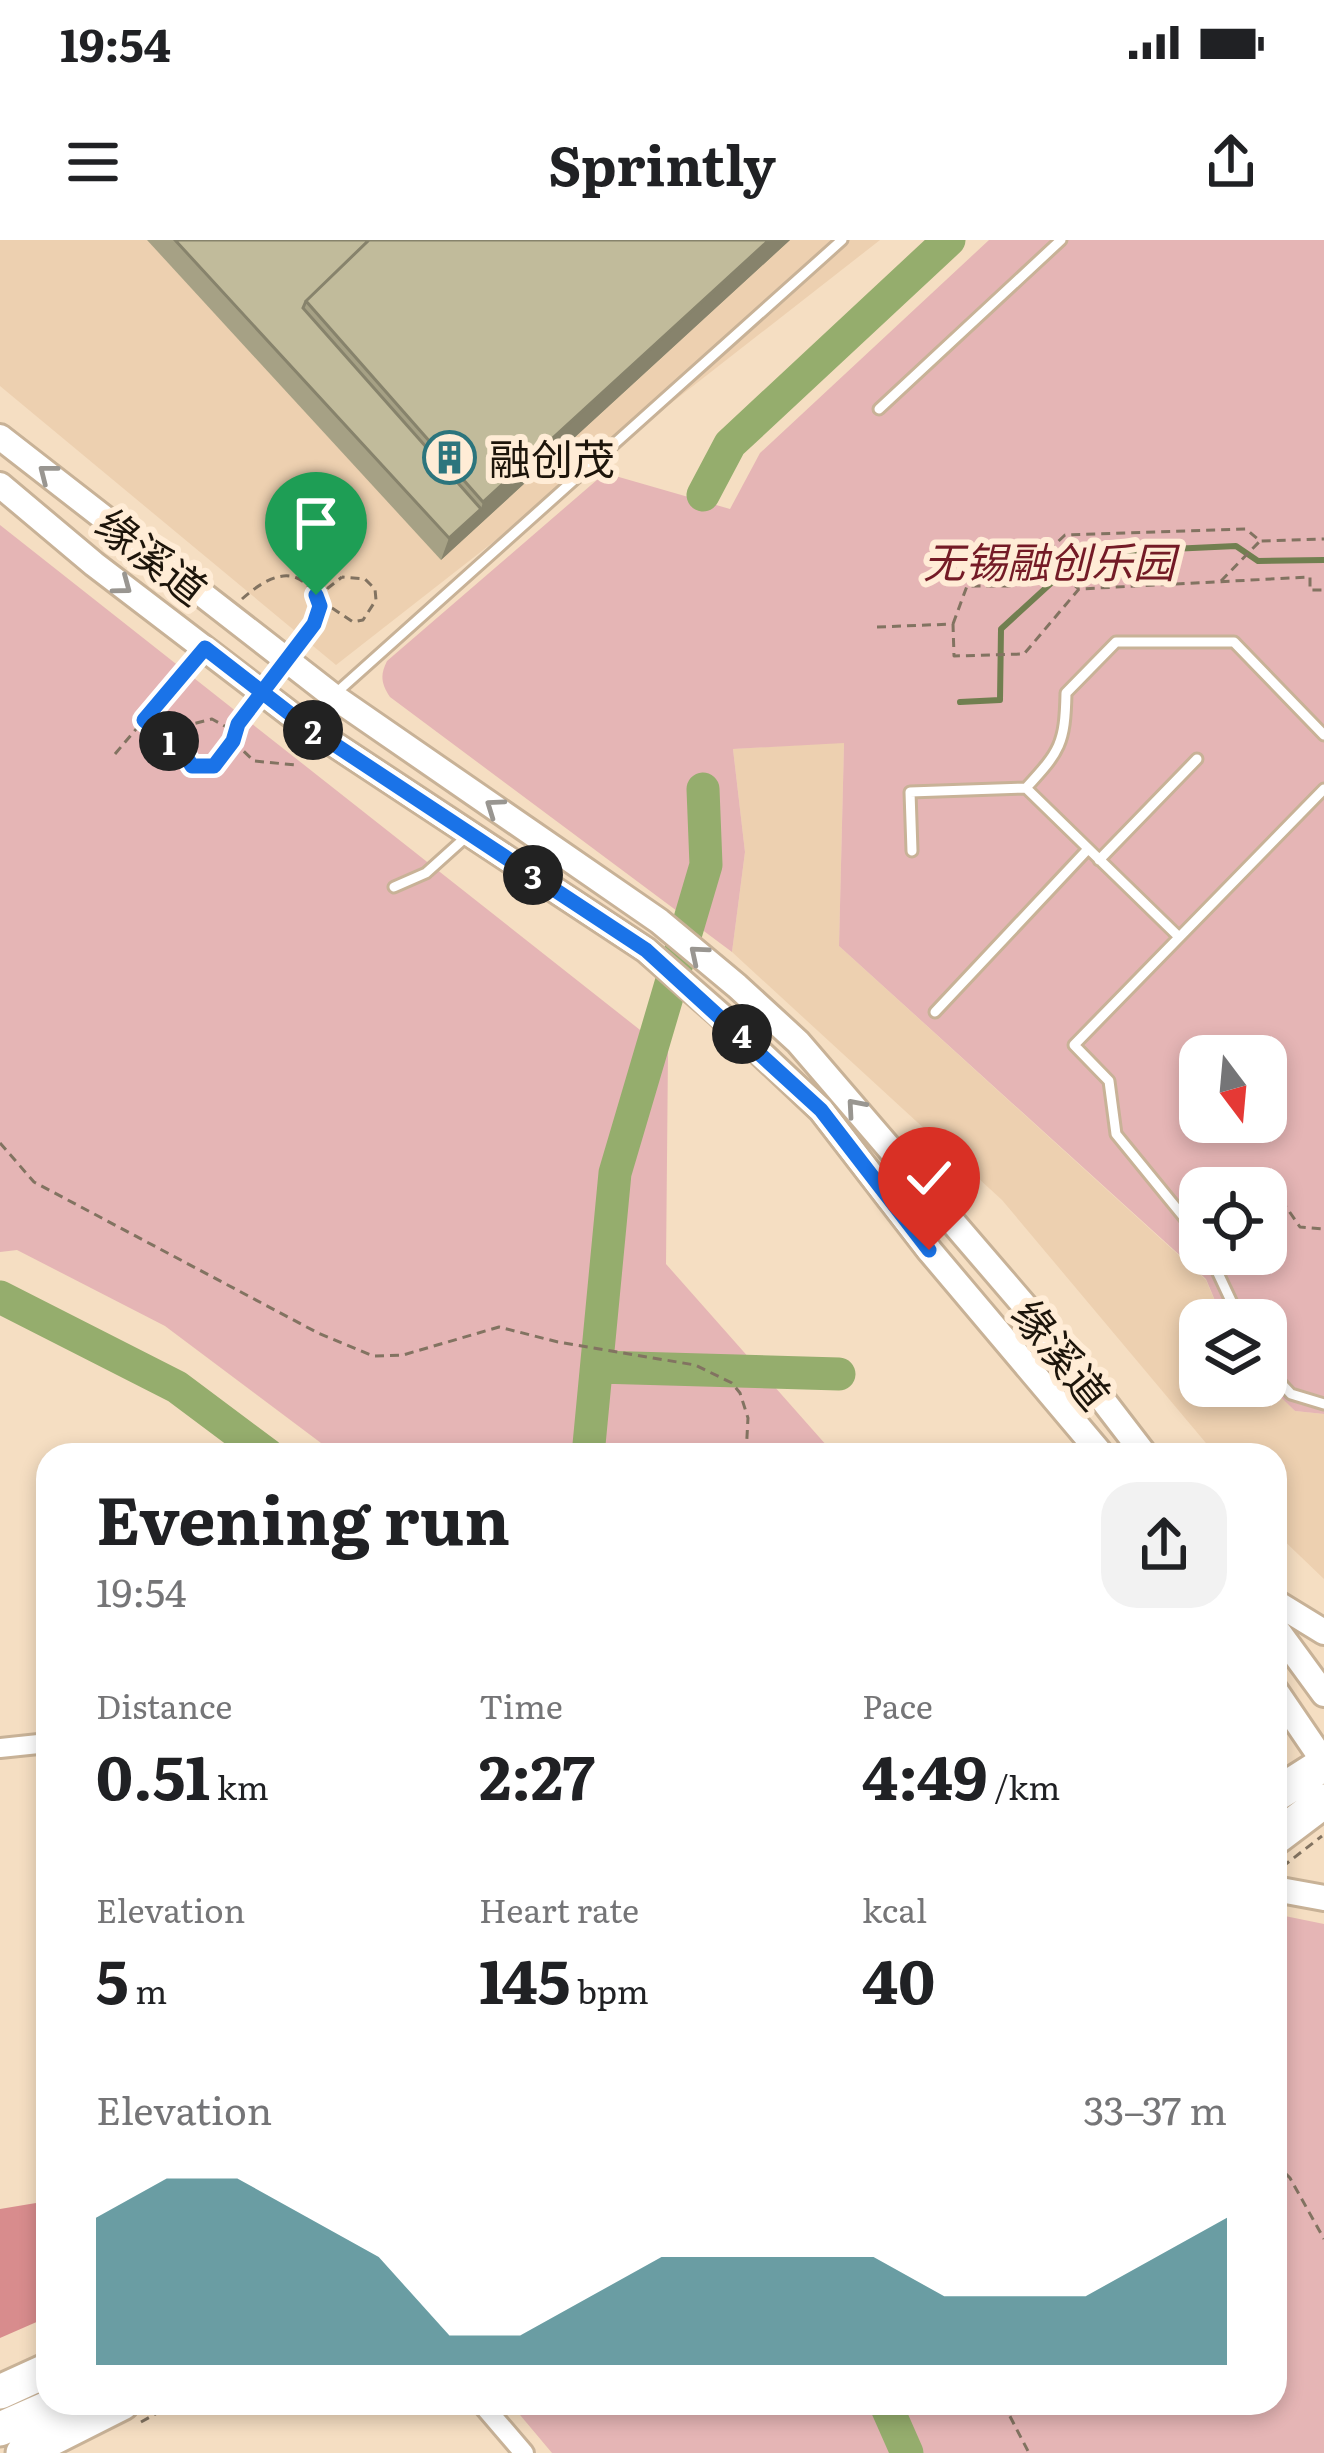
<!DOCTYPE html>
<meta charset="utf-8">
<style>
body{margin:0;font-family:Literata,"Noto Sans SC",serif;background:#f2f2f2;color:#202124;height:100vh;display:flex;flex-direction:column;font-size:45px;white-space:nowrap}
*{box-sizing:border-box;margin:0}
p{font-size:39px;color:#757577}
.icon{flex:none;width:66px;height:66px;fill:none;stroke:currentColor;stroke-width:2;stroke-linecap:round;stroke-linejoin:round}
.map{position:relative;flex:1;overflow:hidden}
.details{position:absolute;left:36px;top:1203px;width:1251px;height:972px;display:flex;flex-direction:column;background:#fff;border-radius:36px;box-shadow:0 6px 18px #0003}
.details>*{flex:none}
.needle{width:78px;rotate:164deg}
.controls{position:absolute;left:1179px;top:795px;display:grid;gap:24px}
.controls a{display:grid;place-items:center;width:108px;height:108px;border-radius:24px;background:#fff;box-shadow:0 6px 18px #0003;font-size:60px}
.pin{position:absolute;display:grid;place-items:center;width:102px;height:102px;color:#fff;margin:-123px -51px;border-radius:50% 50% 50% 0;rotate:-45deg;box-shadow:0 0 12px #0007}
.pin .icon{rotate:45deg}
.km{position:absolute;width:60px;height:60px;margin:-30px;border-radius:50%;background:#222;color:#fff;font-size:33px;line-height:60px;text-align:center}
.round{display:grid;place-items:center;flex:none;width:126px;height:126px;border-radius:36px;background:#f2f2f2}
.headline{display:flex;align-items:center;justify-content:space-between;height:204px;padding:0 60px}
h1{font-size:66px;font-weight:700;line-height:90px}
.stats{display:grid;grid-template-columns:repeat(3,1fr);gap:18px;height:204px;padding:12px 60px}
.stats div{display:grid;align-content:center}
.stats b{font-size:60px;font-weight:700}
.stats small{font-size:33px;font-weight:400}
.stats p{font-size:33px}
.chart{height:336px;padding:24px 60px}
.chart p{display:flex;justify-content:space-between}
.chart svg{width:100%;height:216px;margin-top:12px;fill:#2c757d;opacity:.7}
.status{display:flex;justify-content:space-between;align-items:center;height:84px;padding:0 60px;background:#fff;direction:ltr}
.status svg{height:33px;fill:currentColor}
header{display:flex;justify-content:space-between;align-items:center;height:156px;padding:0 60px;background:#fff;font-size:54px;font-weight:700}
.map>svg:first-child{display:block}
.built{fill:#edd0b0}
.green{fill:#e5b5b5;fill-rule:evenodd}
.forest{fill:#d88c8d}
.lines{fill:none;stroke-linecap:round;stroke-linejoin:round}
.stream{stroke:#717f50;stroke-width:6}
.river{stroke:#95ad6d;stroke-width:33}
.lane-casing{stroke:#c8b297;stroke-width:15}
.street-casing{stroke:#c8b297;stroke-width:24}
.secondary-casing{stroke:#c8b297;stroke-width:30}
.highway-casing{stroke:#c8b297;stroke-width:39}
.path{stroke:#827361;stroke-width:3;stroke-dasharray:9 6;stroke-linecap:butt}
.lane{stroke:#fff;stroke-width:9}
.street{stroke:#fff;stroke-width:18}
.secondary{stroke:#fff;stroke-width:24}
.highway{stroke:#fff;stroke-width:33}
.path-bridge{stroke:#827361;stroke-width:3;stroke-dasharray:9 6;stroke-linecap:butt}
.wall{fill:#a6a185}
.shaded-wall{fill:#87836c}
.building{fill:#c1bb9b;stroke:#87836c;stroke-width:3}
.oneway{stroke:#999691}
.route-casing{stroke:#fff;stroke-width:24}
.route{stroke:#1a73e8;stroke-width:15}
.labels{text-anchor:middle;dominant-baseline:central;stroke-width:12;stroke-linejoin:round;paint-order:stroke}
.poi-label{font-size:42px;fill:#1d150b;stroke:#ffecd6;text-anchor:start}
.street-label{font-size:42px;fill:#1d150b;stroke:#ffecd6}
.park-label{font-size:42px;font-style:italic;fill:#741b26;stroke:#ffecd6}
</style>
<div class="status"><b>19:54</b><svg viewBox="0 0 49 12"><path d="M0 12V9h3v3zM5 12V6h3v6zM10 12V3h3v9zM15 12V0h3v12zM26 1h20v11H26zM47 4h2v5h-2z"/></svg></div>
<header><svg class="icon" aria-label="menu" viewBox="0 0 24 24"><path d="M4 6h16M4 12h16M4 18h16"/></svg>Sprintly<svg class="icon" aria-label="share" viewBox="0 0 24 24"><path d="M12 15V3M7 8l5-5 5 5M5 13v7h14v-7"/></svg></header>
<div class="map">
<svg width="1324" height="2213" viewBox="0 0 1324 2213">
<rect width="100%" height="100%" fill="#f5dec2"/>
<path class="built" d="M0 0H880L336 425 0 146Z
M844 502 839 706 1206 1040 1223 1080H1200V1146H1266V1143L1295 1171 1324 1174V1339L1275 1292V1215H1216L1002 960 732 712 745 612 733 509Z"/>
<path class="green" d="M989 0H1324V1174L1295 1171 1266 1143V1080H1223L1206 1039 839 706 844 503 733 509 745 612 732 712 390 457C381 443 380 435 387 421L605 233 730 269 760 213ZM1200 816H1266V882H1200ZM1200 948H1266V1014H1200Z
M0 285 668 812 666 1024 835 1215H337L165 1086 17 1010 0 1012Z
M1275 1674 1324 1684V2213H552L510 2163H1275Z"/>
<path class="forest" d="M48 1961V2077L0 2098V1969Z"/>
<g class="lines">
<path class="stream" d="M960 462 1000 460 1001 389 1084 313 1236 306 1258 321 1324 320"/>
<path class="river" d="M703 255 730 204 949 0
M0 1057 177 1147 268 1215
M598 1127 839 1134
M588 1215 615 933 706 625 703 549
M885 2163 907 2213"/>
<defs>
<path id="lane" d="M879 169 1061 0
M336 453 842 0
M1026 548C1060 511 1065 504 1066 453L1116 402H1234L1324 495
M912 611 910 552 1026 548 1178 696
M1099 620 1197 519
M394 647 426 633 466 597
M935 772 1088 609
M1200 997 1116 894 1109 841 1074 805 1324 549
M1209 1014 1240 1080
M1266 1127 1291 1154 1324 1164"/>
<path id="street" d="M0 1508 48 1503
M481 2163 524 2213"/>
<path id="secondary" d="M0 197 333 456 659 681 737 746 798 802 1079 1129 1145 1215
M0 245 94 324 302 483 646 710 719 774 821 870 929 1010 1102 1215
M1275 1362 1324 1392
M1275 1387 1324 1454
M1275 1450 1324 1522
M1275 1649 1324 1658"/>
<path id="highway" d="M1275 1555 1324 1524
M1275 1598 1324 1561
M0 2152 48 2130
M0 2189 59 2163
M23 2213 122 2163"/>
</defs>
<use href="#lane" class="lane-casing"/>
<use href="#street" class="street-casing"/>
<use href="#secondary" class="secondary-casing"/>
<use href="#highway" class="highway-casing"/>
<path class="path" d="M1040 317 1079 349
M1221 341 1260 301
M242 359C272 332 302 322 320 366
M332 368 353 382 363 380 376 360 375 349 365 339 342 337
M953 384 967 346H1011L1065 295 1246 289 1260 301 1324 299
M877 387 953 384 954 416 1024 414 1079 349 1310 337V350H1324
M145 481 184 514
M233 501 254 521 296 525
M115 514 192 423
M201 528 192 526C183 511 179 500 189 485L212 479 230 489
M0 903 34 942 318 1093 373 1116 403 1115 499 1087 558 1102 695 1125 732 1143 740 1153 748 1178 746 1215
M1264 935 1300 987 1324 989
M1275 1511 1277 1509
M1282 1627 1322 1596
M1275 1923 1290 1938 1324 1999
M1003 2163 1029 2213
M141 2182 175 2163"/>
<use href="#lane" class="lane"/>
<use href="#street" class="street"/>
<use href="#secondary" class="secondary"/>
<use href="#highway" class="highway"/>
<path class="path-bridge" d="M201 528 214 526 222 518 238 484 314 384 328 348 342 337"/>
</g>
<path class="wall" d="M147 0H790L441 320Z"/>
<path class="shaded-wall" d="M769 0H790L441 320 449 298 481 269 483 262Z"/>
<path class="building" d="M175 0H369L306 61 303 68 481 269 449 298Z
M369 0H769L483 262 306 61Z"/>
<defs><path id="oneway-chevron" d="M-2-3.5L2.5 0L-2 3.5" fill="none" stroke-width="1.6" stroke-linecap="round" stroke-linejoin="round" transform="scale(3)"/></defs>
<g class="oneway">
<use href="#oneway-chevron" transform="translate(47 233) rotate(-142)"/>
<use href="#oneway-chevron" transform="translate(123 346) rotate(37)"/>
<use href="#oneway-chevron" transform="translate(494 567) rotate(-145)"/>
<use href="#oneway-chevron" transform="translate(698 714) rotate(-140)"/>
<use href="#oneway-chevron" transform="translate(855 867) rotate(-131)"/>
</g>
<g class="lines">
<defs>
<path id="route" d="M316 355 320 366 314 384 238 484 233 501 214 526H192L185 515 144 480 205 408 302 483 646 710 821 870 929 1010"/>
</defs>
<use href="#route" class="route-casing"/>
<use href="#route" class="route"/>
</g>
<defs>
<symbol id="building-ring" viewBox="-11 -11 22 22"><circle r="9.5" fill="#ffecd6" stroke="#2c757d" stroke-width="1.5"/><path d="M-4-6H4V6H1V3H-1V6H-4ZM-2.5-4.3h1.7v1.8h-1.7ZM.8-4.3h1.7v1.8H.8ZM-2.5-1h1.7V.8h-1.7ZM.8-1h1.7V.8H.8Z" fill="#2c757d"/></symbol>
</defs>
<g fill-rule="evenodd">
<use href="#building-ring" x="420" y="188" width="59" height="59"/>
</g>
<g class="labels">
<g class="poi-label">
<text x="489" y="217">融创茂</text>
</g>
<g class="street-label">
<text transform="translate(153 315) rotate(38)">缘溪道</text>
<text transform="translate(1063 1113) rotate(51)">缘溪道</text>
</g>
<g class="park-label">
<text x="1049" y="320">无锡融创乐园</text>
</g>
</g>
</svg>
<div class="controls">
<a><svg class="needle" viewBox="-14 -14 28 28"><path d="M0-13l5 13h-10z" fill="#e53935"/><path d="M0 13l5-13h-10z" fill="#757577"/></svg></a>
<a><svg class="icon" aria-label="locate" viewBox="0 0 24 24"><circle cx="12" cy="12" r="6"/><path d="M12 2v4M12 18v4M2 12h4M18 12h4"/></svg></a>
<a><svg class="icon" aria-label="layers" viewBox="0 0 24 24"><path d="M12 4l9 5-9 5-9-5zM3 14l9 5 9-5"/></svg></a>
</div>
<div class="pin" style="left:316px;top:355px;background:#1e9e55"><svg class="icon" aria-label="arrive" viewBox="0 0 24 24"><path d="M6 21V4h12l-3 4 3 4H6"/></svg></div>
<div class="pin" style="left:929px;top:1010px;background:#d93025"><svg class="icon" aria-label="check" viewBox="0 0 24 24"><path d="M5 12l5 5 9-10"/></svg></div>
<b class="km" style="left:169px;top:501px">1</b>
<b class="km" style="left:313px;top:490px">2</b>
<b class="km" style="left:533px;top:635px">3</b>
<b class="km" style="left:742px;top:794px">4</b>
<section class="details">
<div class="headline"><div><h1>Evening run</h1><p>19:54</p></div><a class="round"><svg class="icon" aria-label="share" viewBox="0 0 24 24"><path d="M12 15V3M7 8l5-5 5 5M5 13v7h14v-7"/></svg></a></div>
<div class="stats">
<div><p>Distance</p><b>0.51<small> km</small></b></div>
<div><p>Time</p><b>2:27</b></div>
<div><p>Pace</p><b>4:49<small> /km</small></b></div>
</div>
<div class="stats">
<div><p>Elevation</p><b>5<small> m</small></b></div>
<div><p>Heart rate</p><b>145<small> bpm</small></b></div>
<div><p>kcal</p><b>40</b></div>
</div>
<div class="chart"><p><span>Elevation</span>33–37 m</p>
<svg viewBox="0 0 160 44" preserveAspectRatio="none"><path d="M0 44V14L10 6L20 6L30 14L40 22L50 38L60 38L70 30L80 22L90 22L100 22L110 22L120 30L130 30L140 30L150 22L160 14V44z"/></svg>
</div>
</section>
</div>
